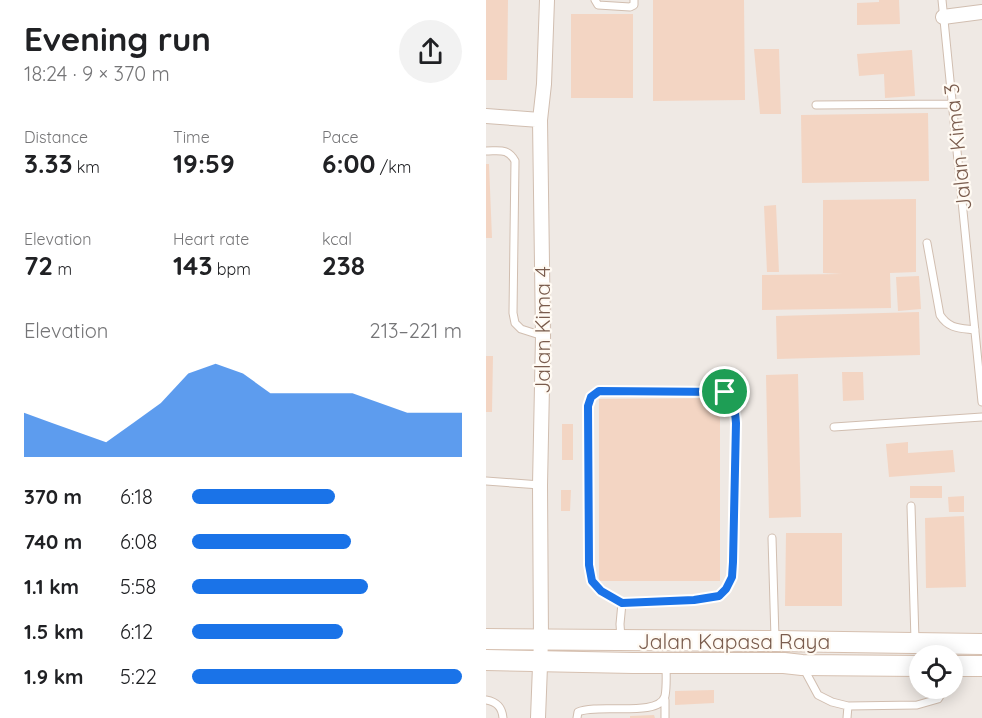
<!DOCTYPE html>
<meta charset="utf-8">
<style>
body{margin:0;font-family:Quicksand,sans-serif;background:#f2f2f2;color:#202124;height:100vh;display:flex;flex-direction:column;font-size:22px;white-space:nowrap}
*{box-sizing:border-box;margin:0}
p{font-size:20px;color:#757577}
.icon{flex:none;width:33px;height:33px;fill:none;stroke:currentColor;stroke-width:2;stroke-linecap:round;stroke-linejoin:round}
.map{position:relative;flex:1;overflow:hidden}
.drawer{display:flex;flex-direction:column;background:#fff;width:486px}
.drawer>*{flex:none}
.controls{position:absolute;left:423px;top:645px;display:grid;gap:12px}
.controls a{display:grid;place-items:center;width:54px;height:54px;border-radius:50%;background:#fff;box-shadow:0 3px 15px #0003;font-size:30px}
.pin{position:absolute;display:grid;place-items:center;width:51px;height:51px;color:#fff;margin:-26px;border:3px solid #fff;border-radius:50%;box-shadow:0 2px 6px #0007}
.round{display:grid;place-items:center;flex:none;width:63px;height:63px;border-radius:32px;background:#f2f2f2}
.overview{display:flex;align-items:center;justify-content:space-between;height:102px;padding:0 24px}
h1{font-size:33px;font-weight:800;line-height:45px}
.stats{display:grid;grid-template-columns:repeat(3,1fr);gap:9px;height:102px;padding:6px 24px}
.stats div{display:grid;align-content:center}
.stats b{font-size:26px;font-weight:800}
.stats small{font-size:16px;font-weight:400}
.stats p{font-size:16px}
.chart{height:168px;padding:12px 24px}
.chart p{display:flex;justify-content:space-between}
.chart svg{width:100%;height:108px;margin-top:6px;fill:#1a73e8;opacity:.7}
ul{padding:0 24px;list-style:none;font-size:20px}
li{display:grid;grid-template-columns:96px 72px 1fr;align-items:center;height:45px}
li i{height:15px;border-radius:8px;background:#1a73e8}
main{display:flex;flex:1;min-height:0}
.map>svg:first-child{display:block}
.industrial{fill:#efe9e4;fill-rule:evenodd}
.building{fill:#f3d5c3}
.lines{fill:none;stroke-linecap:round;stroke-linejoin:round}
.service-casing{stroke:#d1beb0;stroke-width:9}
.minor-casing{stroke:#d1beb0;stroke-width:16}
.secondary-casing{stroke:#d6c0b0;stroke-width:22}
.service{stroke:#fff;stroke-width:7}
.minor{stroke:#fff;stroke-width:14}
.secondary{stroke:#fff;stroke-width:20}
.route-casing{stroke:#fff;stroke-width:12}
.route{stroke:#1a73e8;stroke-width:8}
.labels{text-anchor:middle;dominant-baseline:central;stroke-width:4.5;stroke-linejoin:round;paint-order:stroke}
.street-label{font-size:21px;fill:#7a5c4d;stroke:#fffaf3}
</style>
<main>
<section class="drawer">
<div class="overview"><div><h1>Evening run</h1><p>18:24 · 9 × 370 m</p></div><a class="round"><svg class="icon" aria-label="share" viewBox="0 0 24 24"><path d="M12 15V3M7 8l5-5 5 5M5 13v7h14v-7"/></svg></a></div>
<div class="stats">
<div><p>Distance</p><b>3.33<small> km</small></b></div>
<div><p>Time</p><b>19:59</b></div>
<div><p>Pace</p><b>6:00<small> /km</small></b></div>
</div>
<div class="stats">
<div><p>Elevation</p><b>72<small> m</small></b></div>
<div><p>Heart rate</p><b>143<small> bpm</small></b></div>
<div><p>kcal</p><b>238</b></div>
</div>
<div class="chart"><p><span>Elevation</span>213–221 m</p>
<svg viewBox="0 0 160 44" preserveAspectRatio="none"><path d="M0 44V26L10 30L20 34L30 38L40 30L50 22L60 10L70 6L80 10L90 18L100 18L110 18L120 18L130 22L140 26L150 26L160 26V44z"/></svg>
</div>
<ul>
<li><b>370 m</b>6:18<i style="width:53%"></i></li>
<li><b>740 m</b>6:08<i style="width:59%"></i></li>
<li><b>1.1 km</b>5:58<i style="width:65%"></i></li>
<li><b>1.5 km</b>6:12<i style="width:56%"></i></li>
<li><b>1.9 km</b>5:22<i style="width:100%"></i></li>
</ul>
</section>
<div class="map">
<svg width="496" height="718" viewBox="0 0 496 718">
<rect width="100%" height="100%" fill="#fdf6ec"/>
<path class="industrial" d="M0 0H496V718H0ZM434 656H466V688H434Z"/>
<path class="building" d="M0 0H22L21 80H0Z
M167 0H258L259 100 167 101Z
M393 0H413L414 24 371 25V3L393 2Z
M85 14H147V98H85Z
M268 49H293L295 114H274Z
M426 50 429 96 399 98 398 74 373 76 371 54Z
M442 113 443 181 316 183 315 115Z
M0 164H3L6 238H0Z
M430 199V272L404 273 405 308 276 310V275L356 274 337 273V200Z
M290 205 293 272H281L278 206Z
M433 276 435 309 412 311 410 277Z
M433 312 434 355 291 359 290 316Z
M0 356H7L6 412H0Z
M356 372H377L378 400 357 401Z
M312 374 315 517 283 518 280 375Z
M234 398V581H113V399Z
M76 424H87V460H76Z
M422 442V453L467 450 469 472 403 477 400 444Z
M424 486H456V498H424Z
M75 490H85L84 511H75Z
M478 496V512H463L462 497Z
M478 516 480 587 440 588 439 518Z
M300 533H356V606H299Z
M228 690V703L189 705V691Z
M168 715 169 718H144V716Z"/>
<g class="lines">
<defs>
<path id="service" d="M109 0 112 5 144 7 148 5V0
M456 0 496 402
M330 105 466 104
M0 151C14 151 22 148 29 161L27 313 29 323 35 329 57 336
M441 243 454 315C463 329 473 328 489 330
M113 391 239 392C248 401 249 410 250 423L247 562 246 577 240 589 233 596 208 600 136 603 115 591 106 581 103 565 102 406 105 397Z
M348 427 496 417
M0 481 54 485
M425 506 429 640
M286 538 289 638
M135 639 134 624 136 603
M318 669 332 695 346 702 362 706 431 705 452 699 459 688
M0 700C11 702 16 707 17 718
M179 700V718
M91 718 92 712C112 703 173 718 179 696 181 686 180 674 180 663
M361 718 362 706"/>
<path id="minor" d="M457 17 496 12
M0 116 54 120
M52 718 55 640 54 485 57 336 54 120 58 84 61 0"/>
<path id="secondary" d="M0 639 289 641 496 644
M0 660 147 663H298L316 665 434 666
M466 666H496"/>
</defs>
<use href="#service" class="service-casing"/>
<use href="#minor" class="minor-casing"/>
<use href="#secondary" class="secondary-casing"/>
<use href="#service" class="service"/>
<use href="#minor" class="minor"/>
<use href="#secondary" class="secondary"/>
</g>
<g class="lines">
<defs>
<path id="route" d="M113 391 239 392C248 401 249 410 250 423L247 562 246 577 240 589 233 596 208 600 136 603 115 591 106 581 103 565 102 406 105 397Z"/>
</defs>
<use href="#route" class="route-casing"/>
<use href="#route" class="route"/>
</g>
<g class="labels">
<g class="street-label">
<text transform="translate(471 147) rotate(-96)">Jalan Kima 3</text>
<text transform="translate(56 330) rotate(-90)">Jalan Kima 4</text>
<text x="248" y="641">Jalan Kapasa Raya</text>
</g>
</g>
</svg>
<div class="controls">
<a><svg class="icon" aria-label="locate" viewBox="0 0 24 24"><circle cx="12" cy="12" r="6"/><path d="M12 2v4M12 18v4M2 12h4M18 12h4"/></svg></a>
</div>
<div class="pin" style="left:239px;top:392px;background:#1e9e55"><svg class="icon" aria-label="arrive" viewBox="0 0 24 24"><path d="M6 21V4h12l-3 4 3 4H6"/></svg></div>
</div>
</main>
